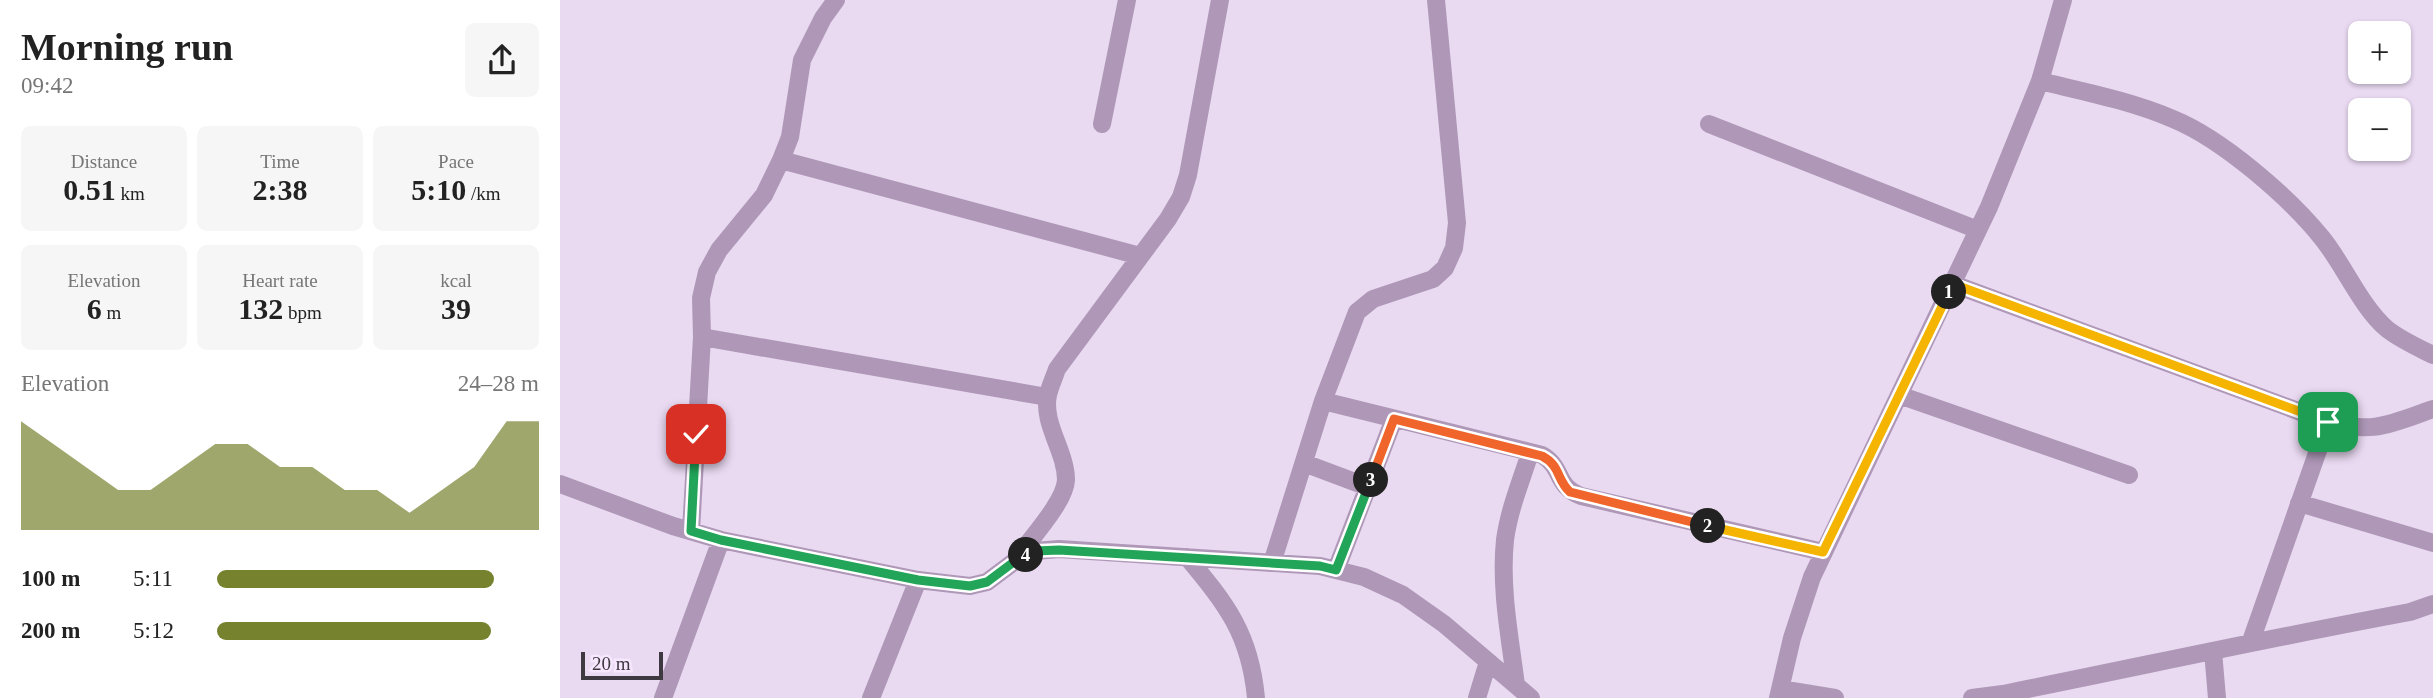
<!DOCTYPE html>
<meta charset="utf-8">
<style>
body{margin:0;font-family:"Times New Roman",serif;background:#f6f6f6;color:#222;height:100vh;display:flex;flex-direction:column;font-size:26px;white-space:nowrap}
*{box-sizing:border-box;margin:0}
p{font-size:23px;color:#767676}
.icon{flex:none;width:38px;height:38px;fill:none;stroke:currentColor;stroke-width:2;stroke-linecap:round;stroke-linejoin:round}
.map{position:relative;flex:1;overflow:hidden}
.sheet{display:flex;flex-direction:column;background:#fff;width:560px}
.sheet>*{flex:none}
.controls{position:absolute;left:1788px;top:21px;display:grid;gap:14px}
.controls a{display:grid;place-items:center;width:63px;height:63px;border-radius:10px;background:#fff;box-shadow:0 2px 5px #0004;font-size:35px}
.scale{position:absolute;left:21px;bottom:18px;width:82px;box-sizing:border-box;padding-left:7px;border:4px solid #3e3841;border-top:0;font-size:19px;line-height:24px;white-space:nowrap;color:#3e3841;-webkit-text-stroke:5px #f7e7fe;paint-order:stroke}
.pin{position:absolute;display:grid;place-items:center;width:60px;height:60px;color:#fff;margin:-30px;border-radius:14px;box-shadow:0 4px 10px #0006}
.km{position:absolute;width:35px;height:35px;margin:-18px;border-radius:50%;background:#222;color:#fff;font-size:19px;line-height:35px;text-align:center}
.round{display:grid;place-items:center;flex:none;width:74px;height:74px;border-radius:10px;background:#f6f6f6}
.head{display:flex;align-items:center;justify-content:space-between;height:119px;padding:0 21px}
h1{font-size:38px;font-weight:700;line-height:52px}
.metrics{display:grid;grid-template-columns:repeat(3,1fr);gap:10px;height:119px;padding:7px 21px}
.metrics div{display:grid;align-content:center;border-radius:10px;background:#f6f6f6;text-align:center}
.metrics b{font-size:30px;font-weight:700}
.metrics small{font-size:19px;font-weight:400}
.metrics p{font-size:19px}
.chart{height:196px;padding:14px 21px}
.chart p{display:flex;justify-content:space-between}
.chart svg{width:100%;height:126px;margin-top:7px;fill:#77822f;opacity:.7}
ul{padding:0 21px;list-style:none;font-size:23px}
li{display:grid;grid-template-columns:112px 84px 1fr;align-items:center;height:52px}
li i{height:18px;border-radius:9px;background:#77822f}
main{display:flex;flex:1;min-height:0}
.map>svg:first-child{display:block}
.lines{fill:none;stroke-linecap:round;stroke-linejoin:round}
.minor{stroke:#ae97b7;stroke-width:18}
.split-1-casing{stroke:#fff;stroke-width:14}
.split-2-casing{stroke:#fff;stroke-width:14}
.split-3-casing{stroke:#fff;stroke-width:14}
.split-4-casing{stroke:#fff;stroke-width:14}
.split-5-casing{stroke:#fff;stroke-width:14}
.split-1{stroke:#f5b400;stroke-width:9}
.split-2{stroke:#f5b400;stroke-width:9}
.split-3{stroke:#f0652b;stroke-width:9}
.split-4{stroke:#22a559;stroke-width:9}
.split-5{stroke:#22a559;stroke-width:9}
</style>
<main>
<section class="sheet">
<div class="head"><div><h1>Morning run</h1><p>09:42</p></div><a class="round"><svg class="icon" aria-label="share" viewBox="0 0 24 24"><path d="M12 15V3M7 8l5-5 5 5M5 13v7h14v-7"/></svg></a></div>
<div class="metrics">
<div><p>Distance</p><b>0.51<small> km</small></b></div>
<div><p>Time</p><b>2:38</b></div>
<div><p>Pace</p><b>5:10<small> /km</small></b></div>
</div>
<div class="metrics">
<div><p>Elevation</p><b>6<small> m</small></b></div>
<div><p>Heart rate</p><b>132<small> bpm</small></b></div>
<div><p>kcal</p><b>39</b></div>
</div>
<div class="chart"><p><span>Elevation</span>24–28 m</p>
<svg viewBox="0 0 160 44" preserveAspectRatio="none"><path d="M0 44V6L10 14L20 22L30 30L40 30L50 22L60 14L70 14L80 22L90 22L100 30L110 30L120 38L130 30L140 22L150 6L160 6V44z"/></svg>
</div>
<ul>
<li><b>100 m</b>5:11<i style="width:86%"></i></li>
<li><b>200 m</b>5:12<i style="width:85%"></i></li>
</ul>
</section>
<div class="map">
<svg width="1873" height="698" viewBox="0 0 1873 698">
<rect width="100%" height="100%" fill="#e9d9f1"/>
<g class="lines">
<path class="minor" d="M1480 81C1525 92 1571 101 1613 119 1662 139 1729 197 1762 238 1784 265 1801 307 1827 329 1841 340 1857 347 1873 355
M542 124 567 0
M1149 124 1418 230
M221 160 580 256
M1393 284 1768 422C1814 434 1830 424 1873 409
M142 337 487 397
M1339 395 1569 475
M763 401 982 455C1004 468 994 485 1021 496L1263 552
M744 463 808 487
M0 484 113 526 161 540 358 580 410 586 427 582 455 561 475 551 499 549 760 566 804 577 843 595 884 624 971 698
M1739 503 1873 543
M131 531 142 337 141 298 147 272 159 250 204 195 221 160 230 137 242 60 263 18 276 0
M627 557C667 605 690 634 696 698
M457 558C470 539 505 502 506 480 506 451 482 424 488 395 490 386 494 378 497 369L608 219 621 197 628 175 660 0
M712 563 763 401 797 312 813 299 873 279 885 268 894 248 897 223 876 0
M776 570 834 419
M1691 641 1768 422
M1653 651 1657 698
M956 685C950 638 940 588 945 540 949 510 961 481 970 453
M1220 689 1275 698
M103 698 161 540
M311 698 358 580
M917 698 928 662
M1218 698 1232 638 1252 577 1429 207 1480 81 1503 0
M1412 698 1443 694C1578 667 1714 637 1850 612L1873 604"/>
</g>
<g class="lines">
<defs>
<path id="split-1" d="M1389 292 1393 284 1768 422"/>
<path id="split-2" d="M1148 526 1263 552 1389 292"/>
<path id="split-3" d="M811 480 834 419 982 456C1001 466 996 479 1010 492L1148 526"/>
<path id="split-4" d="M466 555 475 551 499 550 760 566 776 570 811 480"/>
<path id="split-5" d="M136 434 131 531 161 540 358 580 410 586 427 582 455 561 466 555"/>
</defs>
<use href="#split-1" class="split-1-casing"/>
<use href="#split-2" class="split-2-casing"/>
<use href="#split-3" class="split-3-casing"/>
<use href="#split-4" class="split-4-casing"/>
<use href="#split-5" class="split-5-casing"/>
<use href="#split-1" class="split-1"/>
<use href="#split-2" class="split-2"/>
<use href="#split-3" class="split-3"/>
<use href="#split-4" class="split-4"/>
<use href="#split-5" class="split-5"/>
</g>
</svg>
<div class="controls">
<a>+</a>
<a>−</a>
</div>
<div class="scale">20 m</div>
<div class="pin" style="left:1768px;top:422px;background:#1e9e55"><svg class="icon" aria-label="arrive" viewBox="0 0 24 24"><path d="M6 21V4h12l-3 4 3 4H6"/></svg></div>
<div class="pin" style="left:136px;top:434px;background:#d93025"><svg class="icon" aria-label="check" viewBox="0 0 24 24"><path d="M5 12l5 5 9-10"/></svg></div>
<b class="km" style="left:1389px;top:292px">1</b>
<b class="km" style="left:1148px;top:526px">2</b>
<b class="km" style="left:811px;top:480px">3</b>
<b class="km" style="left:466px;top:555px">4</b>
</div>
</main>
